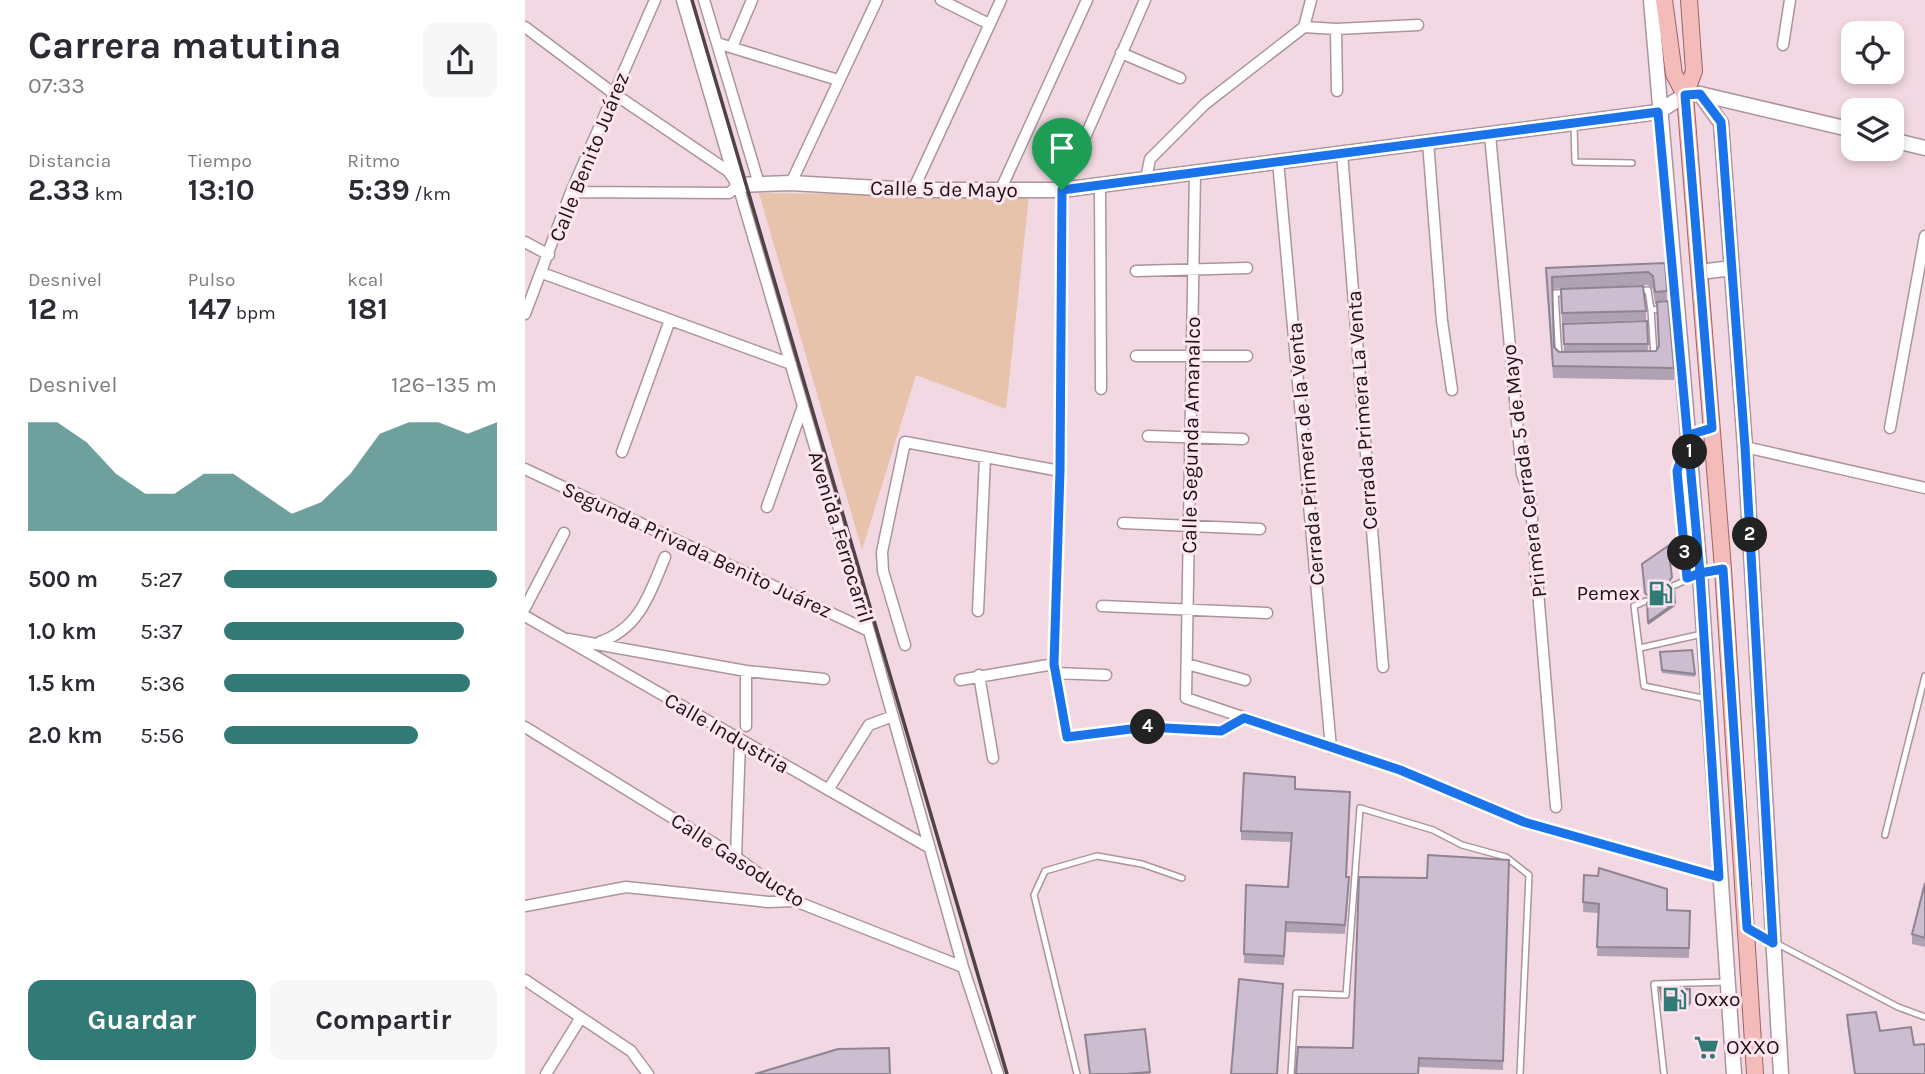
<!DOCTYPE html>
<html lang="es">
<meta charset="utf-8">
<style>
body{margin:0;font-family:Karla,sans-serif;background:#f7f7f7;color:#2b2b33;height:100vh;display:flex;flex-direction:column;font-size:26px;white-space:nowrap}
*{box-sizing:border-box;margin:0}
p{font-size:23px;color:#7c7c81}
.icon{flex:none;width:38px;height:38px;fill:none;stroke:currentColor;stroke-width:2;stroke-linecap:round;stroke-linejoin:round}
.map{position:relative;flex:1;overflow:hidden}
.side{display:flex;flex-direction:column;background:#fff;width:525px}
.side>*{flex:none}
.tools{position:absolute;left:1316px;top:21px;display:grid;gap:14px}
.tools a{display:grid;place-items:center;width:63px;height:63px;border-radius:14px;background:#fff;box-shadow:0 4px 10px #0003;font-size:35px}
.pin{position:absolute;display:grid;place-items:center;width:60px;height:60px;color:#fff;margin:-72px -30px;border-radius:50% 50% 50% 0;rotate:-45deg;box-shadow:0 0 7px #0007}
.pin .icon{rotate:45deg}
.km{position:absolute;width:35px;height:35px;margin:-18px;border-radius:50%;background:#222;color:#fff;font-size:19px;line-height:35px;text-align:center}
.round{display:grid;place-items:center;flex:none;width:74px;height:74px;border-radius:14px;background:#f7f7f7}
.head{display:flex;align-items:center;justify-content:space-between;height:119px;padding:0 28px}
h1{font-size:38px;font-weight:700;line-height:52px}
.figures{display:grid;grid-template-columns:repeat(3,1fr);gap:10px;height:119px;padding:7px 28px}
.figures div{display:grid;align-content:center}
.figures b{font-size:30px;font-weight:700}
.figures small{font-size:19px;font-weight:400}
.figures p{font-size:19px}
.chart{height:196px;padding:14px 28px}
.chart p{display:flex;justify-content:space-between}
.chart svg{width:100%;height:126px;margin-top:7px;fill:#317a76;opacity:.7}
.button{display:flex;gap:14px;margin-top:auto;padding:14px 28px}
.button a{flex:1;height:80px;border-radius:14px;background:#317a76;color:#fff;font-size:28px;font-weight:700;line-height:80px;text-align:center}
.button a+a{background:#f7f7f7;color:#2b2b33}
ul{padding:0 28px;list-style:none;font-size:23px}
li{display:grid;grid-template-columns:112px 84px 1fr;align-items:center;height:52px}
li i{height:18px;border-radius:9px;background:#317a76}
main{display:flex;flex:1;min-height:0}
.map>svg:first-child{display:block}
.green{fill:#e7c3ac}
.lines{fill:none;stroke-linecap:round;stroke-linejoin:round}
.lane-casing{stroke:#ac949e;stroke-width:8}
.street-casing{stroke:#ac949e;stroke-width:13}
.secondary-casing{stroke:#ac949e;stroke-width:17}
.primary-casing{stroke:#a26361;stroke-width:18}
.lane{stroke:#fff;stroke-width:5}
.street{stroke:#fff;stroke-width:10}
.secondary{stroke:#fff;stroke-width:14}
.primary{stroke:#f3bbb9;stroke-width:16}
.rail{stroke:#504348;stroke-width:3.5}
.wall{fill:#afa3b3;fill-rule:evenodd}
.shaded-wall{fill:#8f8492}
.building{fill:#ccbdd0;stroke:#8f8492;stroke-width:2}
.route-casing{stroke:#fff;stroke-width:14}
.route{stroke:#1a73e8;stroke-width:9}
.labels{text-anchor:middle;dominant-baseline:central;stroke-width:6;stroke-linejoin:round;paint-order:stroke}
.street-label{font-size:21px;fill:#1b1316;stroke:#ffe5f0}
.poi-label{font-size:21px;fill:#1b1316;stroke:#ffe5f0;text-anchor:start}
</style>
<main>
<section class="side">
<div class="head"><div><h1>Carrera matutina</h1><p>07:33</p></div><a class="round"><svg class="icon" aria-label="share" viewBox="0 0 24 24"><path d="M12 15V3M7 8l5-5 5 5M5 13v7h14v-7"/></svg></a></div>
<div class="figures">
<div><p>Distancia</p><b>2.33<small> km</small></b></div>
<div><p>Tiempo</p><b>13:10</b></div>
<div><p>Ritmo</p><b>5:39<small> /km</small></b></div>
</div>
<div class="figures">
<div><p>Desnivel</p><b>12<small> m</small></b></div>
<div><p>Pulso</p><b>147<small> bpm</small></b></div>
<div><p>kcal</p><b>181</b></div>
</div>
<div class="chart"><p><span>Desnivel</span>126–135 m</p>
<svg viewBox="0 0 160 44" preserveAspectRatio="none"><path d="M0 44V6L10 6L20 13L30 24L40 31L50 31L60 24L70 24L80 31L90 38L100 34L110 24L120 10L130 6L140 6L150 10L160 6V44z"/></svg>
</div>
<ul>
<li><b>500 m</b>5:27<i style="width:100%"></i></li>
<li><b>1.0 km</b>5:37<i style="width:88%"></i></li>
<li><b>1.5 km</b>5:36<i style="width:90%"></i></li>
<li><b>2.0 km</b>5:56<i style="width:71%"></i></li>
</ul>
<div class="button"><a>Guardar</a><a>Compartir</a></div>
</section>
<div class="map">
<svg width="1400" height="1074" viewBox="0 0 1400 1074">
<rect width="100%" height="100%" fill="#f2d8e2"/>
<path class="green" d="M234 193 504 196 481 409 391 375 337 550Z"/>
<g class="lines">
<defs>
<path id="lane" d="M1049 125 1050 162 1107 163
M1114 291 1123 290 1126 310
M1129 356 1126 310 1136 309
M1034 359 1030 293H1042
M1162 578 1152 471 1164 435 1184 429
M1148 586 1175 574 1195 570
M1121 601 1109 606 1119 686 1182 699
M1115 648 1177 634
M1360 835 1400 676
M1224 929 1373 1007 1400 1017
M552 1074 509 895 520 871 572 856 617 864 657 878
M766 1074 771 993 821 995 835 808 908 830 937 845 981 857 1004 875 995 1074
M1139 1074 1129 984 1203 982"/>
<path id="street" d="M179 0 234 184
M416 0 464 24
M620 0 537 190 535 471 529 664 542 737 622 727 696 731 719 718
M0 27 88 93 203 171 213 185 344 631 438 967 473 1074
M779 27 811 29 893 25
M779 27 786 0
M811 29 812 91
M192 43 313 80
M1258 45 1265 0
M207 47 227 0
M596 53 655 78
M965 135 997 474 1005 495 1031 807
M903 142 917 321 927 390
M817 153 858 667
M753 161 806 748
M670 172 661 698 875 770 999 822 1194 877
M621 179 625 159 680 104 779 27
M266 183 352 0
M575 184 576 389
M388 190 476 0
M475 191 562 0
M46 192 204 193 213 185
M0 242 24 255
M611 271 722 268
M17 273 266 364
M0 314 46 192 130 0
M611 356H722
M1365 428 1400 236
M623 436 718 439
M1220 447 1400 488
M97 452 145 320
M0 469 344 631
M242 507 277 409
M598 523 735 529
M577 606 742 613
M0 608 39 533
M453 611 460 458
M0 616 405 848
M43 639 221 671 299 679
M75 642C115 628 125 593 140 557
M380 645 358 571 357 552 380 442 535 471
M662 664 720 680
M221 671V726
M530 673 581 675
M454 675 468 758
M435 680 529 664
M0 727 211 857 270 901 438 967
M303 790 344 725 368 716
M211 857 215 741
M0 906 101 887 243 902 270 901
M0 980 106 1051 123 1074
M21 1074 55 1019"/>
<path id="secondary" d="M159 0 213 185 266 183 388 190H537L1133 112 1160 95 1175 94 1328 130
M1126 0 1175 574 1209 1074
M1175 94 1196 123 1220 447 1256 1074
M1367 140 1400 148
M1175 272 1207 268"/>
<path id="primary" d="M1139 0 1149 74 1160 95
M1164 0 1169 71 1160 95 1198 569 1230 1074"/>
</defs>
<use href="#lane" class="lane-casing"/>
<use href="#street" class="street-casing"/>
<use href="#secondary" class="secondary-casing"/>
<use href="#primary" class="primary-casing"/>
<use href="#lane" class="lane"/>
<use href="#street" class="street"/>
<use href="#secondary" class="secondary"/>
<use href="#primary" class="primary"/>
<path class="rail" d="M167 0 482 1074"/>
</g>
<path class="wall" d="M1140 263 1142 302 1149 368V380L1028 378 1021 268ZM1123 285 1128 289 1130 304H1132L1134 347 1131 351H1123L1122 321 1038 324 1039 352H1034L1029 347 1027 289Z
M1036 289 1121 311V320L1037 323Z
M1167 650 1170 677 1137 673 1135 655Z
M770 789 821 877 824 886 820 934 761 932 759 965 719 963 721 885 763 887 767 842 716 840V831Z
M984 860 978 1070 894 1067 828 1048 902 878Z
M1059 875 1142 910 1165 911 1164 958 1072 956 1073 913 1058 912Z
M1400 883V947L1387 944V934Z
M1135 988 1165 989V1006L1137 1005Z
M1322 1015 1389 1045 1400 1074H1329L1322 1024Z
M620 1029 625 1074H565Z"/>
<path class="shaded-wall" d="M1150 603V606L1123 625V622Z"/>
<path class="building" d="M1140 263 1142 291 1130 292 1128 276 1123 272 1027 277 1029 347 1034 352 1131 351 1134 346 1132 302 1143 301 1149 368 1028 366 1021 268Z
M1118 286 1121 311 1037 313 1036 289Z
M1122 321 1123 344H1039L1038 324Z
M1143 546 1147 577 1143 583 1149 588 1150 603 1123 622 1122 603 1126 598 1120 593 1117 564Z
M1167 650 1170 674 1137 670 1135 652Z
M719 773 770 777V789L825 792 821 877H824L820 925 761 922 759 956 719 954 721 885 763 887 767 833 716 831Z
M903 855 984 860 978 1061 894 1058 893 1074H771L773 1047 828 1048 834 877 902 878Z
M1074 868 1142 889V910L1165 911 1164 948 1072 947 1074 904 1058 902 1059 875 1073 876Z
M1400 883V938L1387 934Z
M714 979 758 984 752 1074H706Z
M1135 988 1165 989V1003L1137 1002Z
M1351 1012 1355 1031 1386 1027 1389 1045 1400 1044V1074H1330L1322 1015Z
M620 1029 625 1072 600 1074H565L560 1035Z
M364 1048 365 1074H230L313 1049Z"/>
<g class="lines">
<defs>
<path id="route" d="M537 190 1133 112 1175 573 1198 569 1222 928 1248 943 1220 447 1196 122 1175 94 1160 95 1187 428 1164 435 1152 471 1162 578 1175 573 1194 877 999 822 875 770 719 718 696 731 622 727 542 737 529 664 535 471 537 190"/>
</defs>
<use href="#route" class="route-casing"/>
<use href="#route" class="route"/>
</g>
<defs>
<symbol id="fuel-bare" viewBox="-9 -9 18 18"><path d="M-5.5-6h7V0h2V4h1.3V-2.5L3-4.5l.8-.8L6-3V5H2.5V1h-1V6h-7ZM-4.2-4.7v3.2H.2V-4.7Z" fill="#317a76" stroke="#ffe5f0" stroke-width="2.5" paint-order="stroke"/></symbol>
<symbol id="supermarket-bare" viewBox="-9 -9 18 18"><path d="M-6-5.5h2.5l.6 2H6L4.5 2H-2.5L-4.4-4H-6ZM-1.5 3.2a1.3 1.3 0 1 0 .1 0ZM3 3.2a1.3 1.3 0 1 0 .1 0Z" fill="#317a76" stroke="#ffe5f0" stroke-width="2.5" paint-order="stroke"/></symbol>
</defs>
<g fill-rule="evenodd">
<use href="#fuel-bare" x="1118" y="576" width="35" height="35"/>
<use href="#fuel-bare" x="1132" y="982" width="35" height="35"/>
<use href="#supermarket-bare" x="1164" y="1030" width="35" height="35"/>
</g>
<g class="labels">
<g class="street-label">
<text transform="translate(64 157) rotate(-68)">Calle Benito Juárez</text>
<text transform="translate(419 189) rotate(1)">Calle 5 de Mayo</text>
<text transform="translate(837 410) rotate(-94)">Cerrada Primera La Venta</text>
<text transform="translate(666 435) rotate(-89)">Calle Segunda Amanalco</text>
<text transform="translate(781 454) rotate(-95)">Cerrada Primera de la Venta</text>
<text transform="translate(999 471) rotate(-97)">Primera Cerrada 5 de Mayo</text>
<text transform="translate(316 537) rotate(73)">Avenida Ferrocarril</text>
<text transform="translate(172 550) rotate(25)">Segunda Privada Benito Juárez</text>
<text transform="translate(202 733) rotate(30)">Calle Industria</text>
<text transform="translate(213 860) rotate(33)">Calle Gasoducto</text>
</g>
<g class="poi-label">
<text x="1115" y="593" text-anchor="end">Pemex</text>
<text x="1169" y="999">Oxxo</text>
<text x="1201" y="1047">OXXO</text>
</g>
</g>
</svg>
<div class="tools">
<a><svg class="icon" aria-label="locate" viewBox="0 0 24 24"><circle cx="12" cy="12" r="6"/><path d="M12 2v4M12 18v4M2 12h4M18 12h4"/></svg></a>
<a><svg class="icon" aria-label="layers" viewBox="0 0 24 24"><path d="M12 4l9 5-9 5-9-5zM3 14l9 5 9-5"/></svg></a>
</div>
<div class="pin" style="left:537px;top:190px;background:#1e9e55"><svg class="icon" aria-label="arrive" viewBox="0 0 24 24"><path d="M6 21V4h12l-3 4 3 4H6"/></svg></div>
<b class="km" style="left:1165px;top:452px">1</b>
<b class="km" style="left:1225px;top:535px">2</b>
<b class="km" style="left:1160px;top:553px">3</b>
<b class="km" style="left:623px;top:727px">4</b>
</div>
</main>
